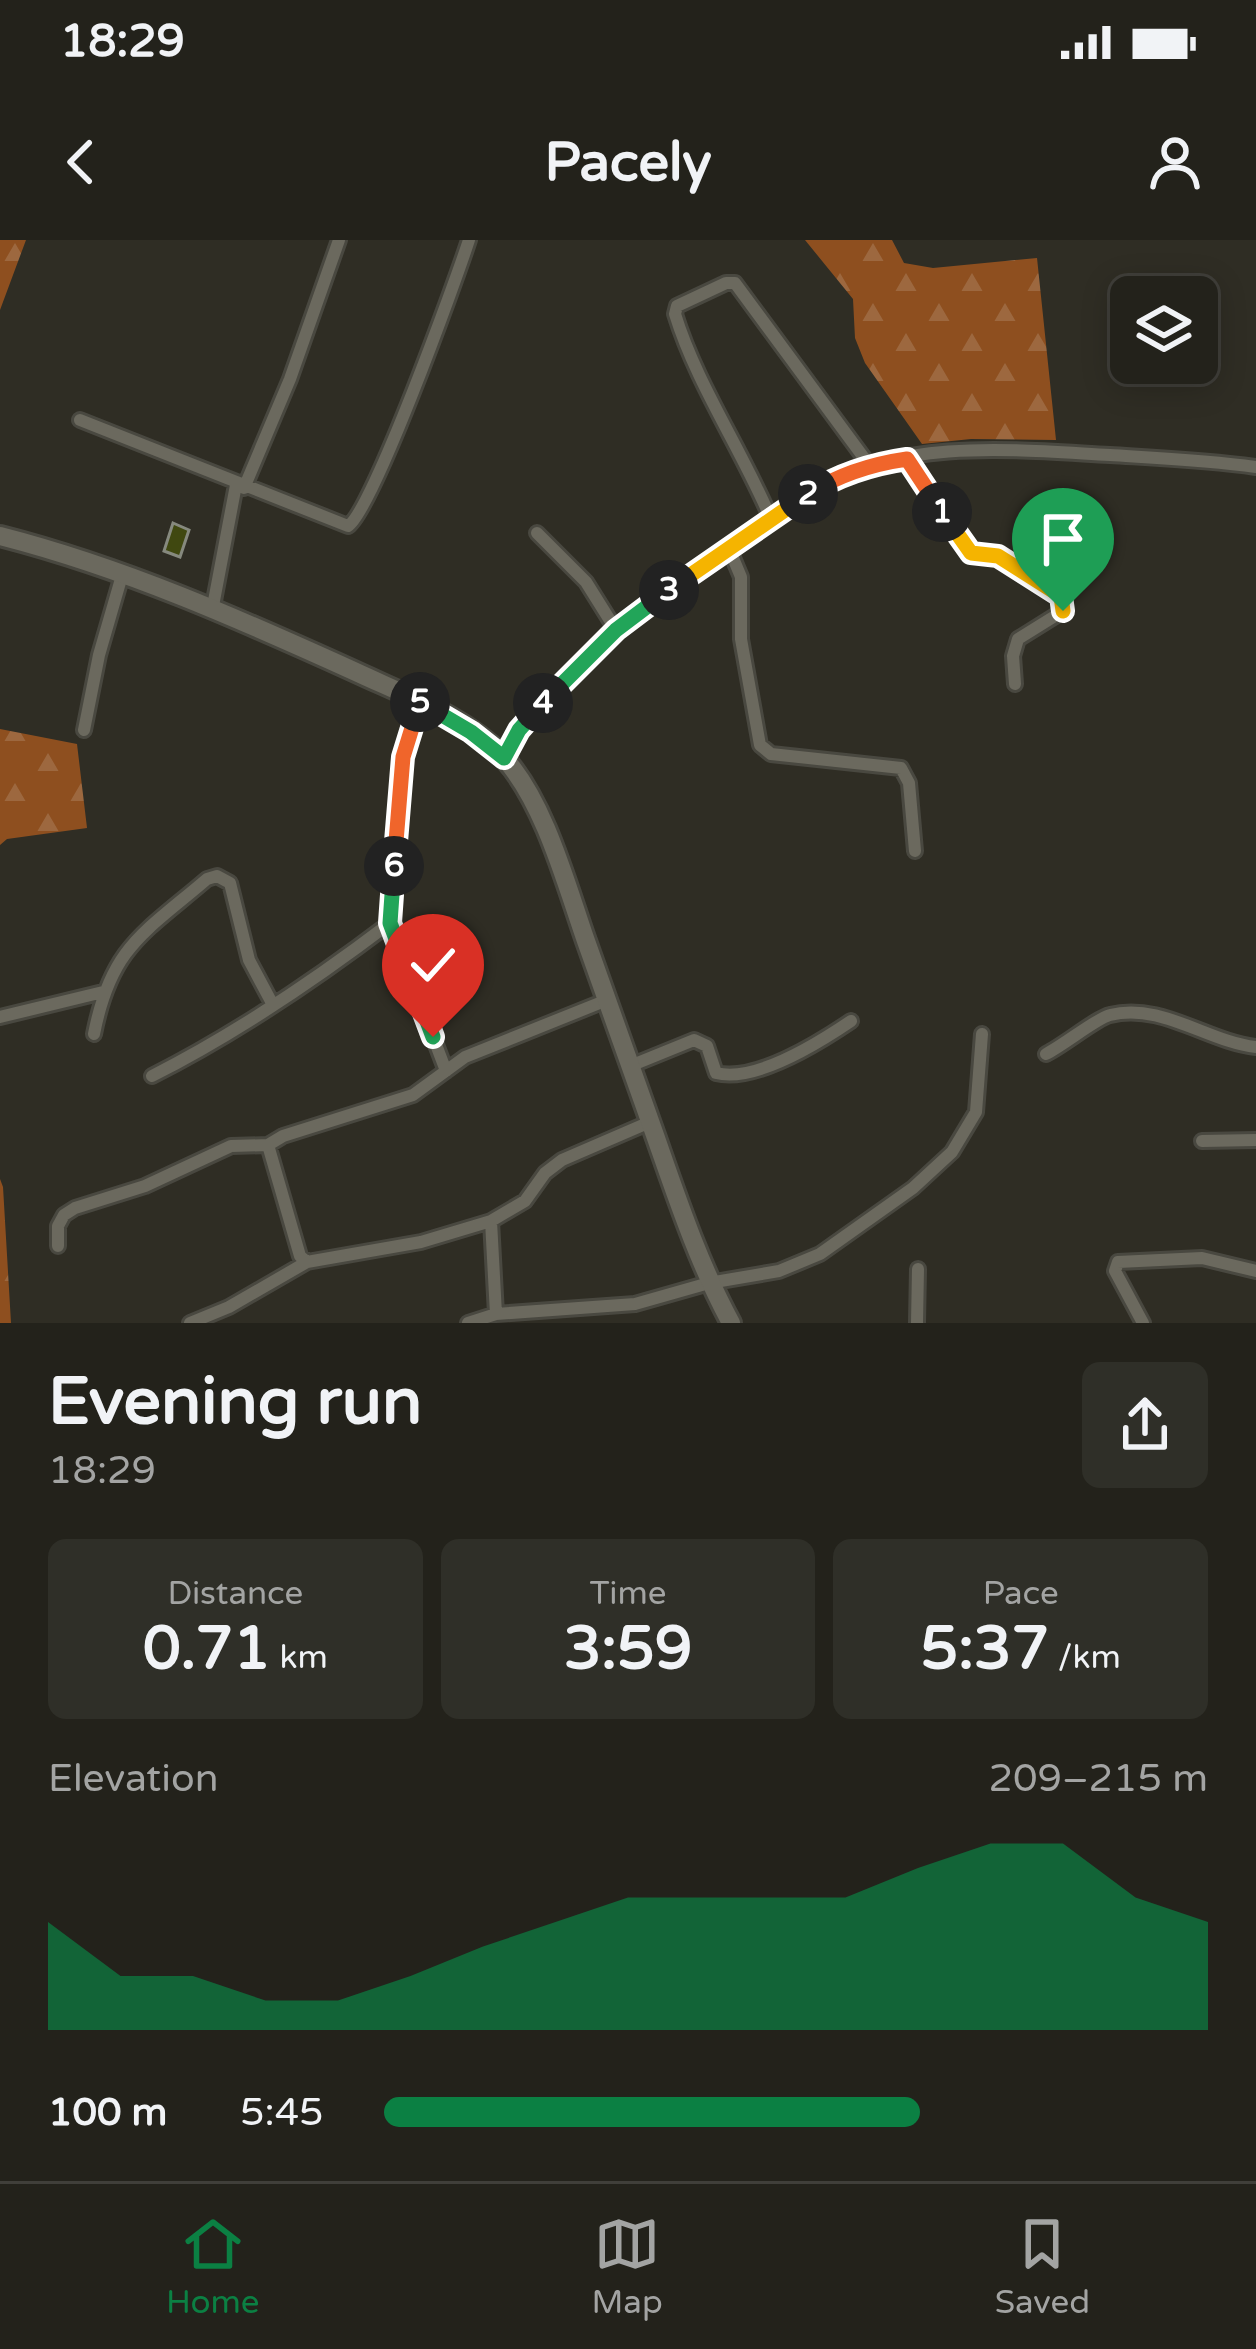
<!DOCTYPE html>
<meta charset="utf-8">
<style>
body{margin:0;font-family:"Varela Round",sans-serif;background:#2f2f28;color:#f1f3f6;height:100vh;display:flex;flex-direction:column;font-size:45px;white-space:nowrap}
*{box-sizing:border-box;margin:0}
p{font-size:39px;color:#a3a4a3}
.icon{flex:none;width:66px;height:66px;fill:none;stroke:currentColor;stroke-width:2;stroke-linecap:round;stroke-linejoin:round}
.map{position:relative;height:1083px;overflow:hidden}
.side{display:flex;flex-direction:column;background:#23221b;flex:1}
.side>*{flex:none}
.buttons{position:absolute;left:1110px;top:36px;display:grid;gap:24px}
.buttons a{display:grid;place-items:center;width:108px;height:108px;border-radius:18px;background:#23221b;box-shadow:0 6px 30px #0003,0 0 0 3px #403f3a;font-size:60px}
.pin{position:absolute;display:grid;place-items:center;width:102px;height:102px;color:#fff;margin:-123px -51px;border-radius:50% 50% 50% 0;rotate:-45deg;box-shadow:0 0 12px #0007}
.pin .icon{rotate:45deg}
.km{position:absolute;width:60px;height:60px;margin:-30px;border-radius:50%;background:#222;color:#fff;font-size:33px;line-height:60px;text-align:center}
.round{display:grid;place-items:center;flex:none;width:126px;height:126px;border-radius:18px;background:#2f2f28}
.overview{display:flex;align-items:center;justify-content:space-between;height:204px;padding:0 48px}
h1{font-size:66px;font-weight:700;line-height:90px}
.metrics{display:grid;grid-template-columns:repeat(3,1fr);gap:18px;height:204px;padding:12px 48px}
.metrics div{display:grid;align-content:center;border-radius:18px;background:#2f2f28;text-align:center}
.metrics b{font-size:60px;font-weight:700}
.metrics small{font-size:33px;font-weight:400}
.metrics p{font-size:33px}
.chart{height:336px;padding:24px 48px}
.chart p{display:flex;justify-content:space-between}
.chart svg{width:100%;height:216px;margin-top:12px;fill:#0b8043;opacity:.7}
ul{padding:0 48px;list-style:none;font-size:39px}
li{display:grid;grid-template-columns:192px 144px 1fr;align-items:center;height:90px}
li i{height:30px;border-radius:15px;background:#0b8043}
.status{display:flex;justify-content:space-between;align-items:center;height:84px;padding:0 60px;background:#23221b;direction:ltr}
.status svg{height:33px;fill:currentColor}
header{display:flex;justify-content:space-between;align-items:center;height:156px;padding:0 48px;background:#23221b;font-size:54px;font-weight:700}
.menu{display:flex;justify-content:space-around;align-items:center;height:168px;border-top:3px solid #403f3a;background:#23221b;font-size:33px;color:#a3a4a3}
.menu a{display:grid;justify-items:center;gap:6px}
.menu .selected{color:#0b8043}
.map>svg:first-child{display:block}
.forest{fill:url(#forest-firs)}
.building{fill:#404810;stroke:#86897e;stroke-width:3}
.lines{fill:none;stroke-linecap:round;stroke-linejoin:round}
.street-casing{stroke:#494840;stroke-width:18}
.secondary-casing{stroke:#494840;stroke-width:24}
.street{stroke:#6b695e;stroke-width:12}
.secondary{stroke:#6b695e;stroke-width:18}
.split-1-casing{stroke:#fff;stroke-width:24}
.split-2-casing{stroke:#fff;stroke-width:24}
.split-3-casing{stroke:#fff;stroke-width:24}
.split-4-casing{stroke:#fff;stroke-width:24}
.split-5-casing{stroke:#fff;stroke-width:24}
.split-6-casing{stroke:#fff;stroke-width:24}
.split-7-casing{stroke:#fff;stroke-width:24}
.split-1{stroke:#f5b400;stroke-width:15}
.split-2{stroke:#f0652b;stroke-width:15}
.split-3{stroke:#f5b400;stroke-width:15}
.split-4{stroke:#22a559;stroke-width:15}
.split-5{stroke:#22a559;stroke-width:15}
.split-6{stroke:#f0652b;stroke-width:15}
.split-7{stroke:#22a559;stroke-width:15}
</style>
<div class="status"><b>18:29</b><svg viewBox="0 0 49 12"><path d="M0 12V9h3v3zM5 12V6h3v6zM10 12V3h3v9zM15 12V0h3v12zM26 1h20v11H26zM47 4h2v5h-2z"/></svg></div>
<header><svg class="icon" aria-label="back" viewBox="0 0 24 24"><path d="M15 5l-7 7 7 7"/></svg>Pacely<svg class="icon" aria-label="person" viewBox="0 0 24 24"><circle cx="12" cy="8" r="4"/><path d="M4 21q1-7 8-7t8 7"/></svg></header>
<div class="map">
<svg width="1256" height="1083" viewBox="0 0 1256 1083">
<defs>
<pattern id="forest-firs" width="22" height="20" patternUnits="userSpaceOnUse" patternTransform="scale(3)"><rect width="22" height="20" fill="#8e4f1f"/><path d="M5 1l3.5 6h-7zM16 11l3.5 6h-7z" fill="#9d683f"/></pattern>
</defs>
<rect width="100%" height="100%" fill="#2f2d24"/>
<path class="forest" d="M0 0H26L0 70Z
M805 0H892L904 23 933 28 1037 18 1056 200 971 199 922 204 865 123 855 98 853 59Z
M0 489 77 504 87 588 7 599 0 605Z
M0 939 3 947 11 1083H0Z"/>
<path class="building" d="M173 283 189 290 180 317 164 311Z"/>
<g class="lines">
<defs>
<path id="street" d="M80 180 348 286C372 272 456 40 469 0
M907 219 971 313 997 316 1061 356 1063 371 1018 399 1013 416 1015 444
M244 248 290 139 339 0
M771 279C742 210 696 143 675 74L677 66 726 43H735L870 226
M537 293 586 342 616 390
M728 306 741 337V399L760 505 771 514 901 528 909 543 915 611
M213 366 236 245
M419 461 403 517 390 683 446 831
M84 490 99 415 123 332
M504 518C540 451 602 400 663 355 714 317 766 276 821 246 907 198 1016 210 1110 215 1159 218 1207 220 1256 227
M0 777 103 752
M94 794C111 707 144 693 207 639L217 636 230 643 249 720 273 765
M1046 814C1064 805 1097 778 1110 775 1161 762 1208 802 1256 807
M630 826 694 800 707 806 716 833C755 843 820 802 851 781
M152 836C237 793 315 740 390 683
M1202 901 1256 900
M268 905 300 1016 307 1022 421 1002 491 981
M58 1006V986L64 975 75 968 145 946 231 906 268 905 283 896 413 855 465 817 607 760
M496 1074 491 981 525 961 545 933 562 920 650 882
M190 1083 229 1067 307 1022
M468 1083 496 1074 635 1064 709 1043 779 1031 820 1014 913 948 952 912 976 872 982 794
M917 1083 918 1029
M1143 1083 1115 1031 1118 1022 1202 1018 1256 1031"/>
<path id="secondary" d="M0 296C125 328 239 379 356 432 405 455 468 478 505 519 545 564 566 644 586 701 609 767 633 832 656 898 678 961 699 1024 731 1083"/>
</defs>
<use href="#street" class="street-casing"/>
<use href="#secondary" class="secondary-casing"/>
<use href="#street" class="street"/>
<use href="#secondary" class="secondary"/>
</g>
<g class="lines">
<defs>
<path id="split-1" d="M942 272 971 313 998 316 1061 356 1063 371"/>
<path id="split-2" d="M808 254C838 235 872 224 907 219L942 272"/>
<path id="split-3" d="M669 350 808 254"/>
<path id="split-4" d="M543 463 616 390 669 350"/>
<path id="split-5" d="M420 462 471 492 504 518 519 490 543 463"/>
<path id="split-6" d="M394 626 403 517 420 462"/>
<path id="split-7" d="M394 626 390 683 433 797"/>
</defs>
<use href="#split-1" class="split-1-casing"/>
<use href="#split-2" class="split-2-casing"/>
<use href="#split-3" class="split-3-casing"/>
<use href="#split-4" class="split-4-casing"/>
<use href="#split-5" class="split-5-casing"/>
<use href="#split-6" class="split-6-casing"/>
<use href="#split-7" class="split-7-casing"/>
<use href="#split-1" class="split-1"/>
<use href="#split-2" class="split-2"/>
<use href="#split-3" class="split-3"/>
<use href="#split-4" class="split-4"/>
<use href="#split-5" class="split-5"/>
<use href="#split-6" class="split-6"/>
<use href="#split-7" class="split-7"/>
</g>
</svg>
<div class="buttons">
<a><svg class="icon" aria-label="layers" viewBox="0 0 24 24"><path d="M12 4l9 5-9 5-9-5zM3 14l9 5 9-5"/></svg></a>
</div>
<div class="pin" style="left:1063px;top:371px;background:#1e9e55"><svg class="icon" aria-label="arrive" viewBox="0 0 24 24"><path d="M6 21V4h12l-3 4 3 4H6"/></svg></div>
<div class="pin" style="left:433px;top:797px;background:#d93025"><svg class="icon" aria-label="check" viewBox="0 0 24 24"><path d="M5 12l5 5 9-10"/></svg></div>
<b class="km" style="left:942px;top:272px">1</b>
<b class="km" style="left:808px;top:254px">2</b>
<b class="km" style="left:669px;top:350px">3</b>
<b class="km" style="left:543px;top:463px">4</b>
<b class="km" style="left:420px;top:462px">5</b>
<b class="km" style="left:394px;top:626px">6</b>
</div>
<section class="side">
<div class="overview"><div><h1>Evening run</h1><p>18:29</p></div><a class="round"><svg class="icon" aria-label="share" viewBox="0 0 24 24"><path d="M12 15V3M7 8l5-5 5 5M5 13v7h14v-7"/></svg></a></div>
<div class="metrics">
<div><p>Distance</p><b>0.71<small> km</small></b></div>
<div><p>Time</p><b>3:59</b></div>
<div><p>Pace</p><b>5:37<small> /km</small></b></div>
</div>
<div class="chart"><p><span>Elevation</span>209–215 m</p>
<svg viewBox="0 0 160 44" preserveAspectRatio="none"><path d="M0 44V22L10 33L20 33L30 38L40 38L50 33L60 27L70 22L80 17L90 17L100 17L110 17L120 11L130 6L140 6L150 17L160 22V44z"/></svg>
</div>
<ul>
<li><b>100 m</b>5:45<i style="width:65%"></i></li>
</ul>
</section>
<nav class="menu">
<a class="selected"><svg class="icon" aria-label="home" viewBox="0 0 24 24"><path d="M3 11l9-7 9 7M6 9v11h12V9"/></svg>Home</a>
<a><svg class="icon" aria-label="map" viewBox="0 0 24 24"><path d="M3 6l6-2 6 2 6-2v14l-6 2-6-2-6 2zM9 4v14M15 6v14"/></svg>Map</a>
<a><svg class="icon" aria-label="saved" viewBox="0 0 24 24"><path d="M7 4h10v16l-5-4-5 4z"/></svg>Saved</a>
</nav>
